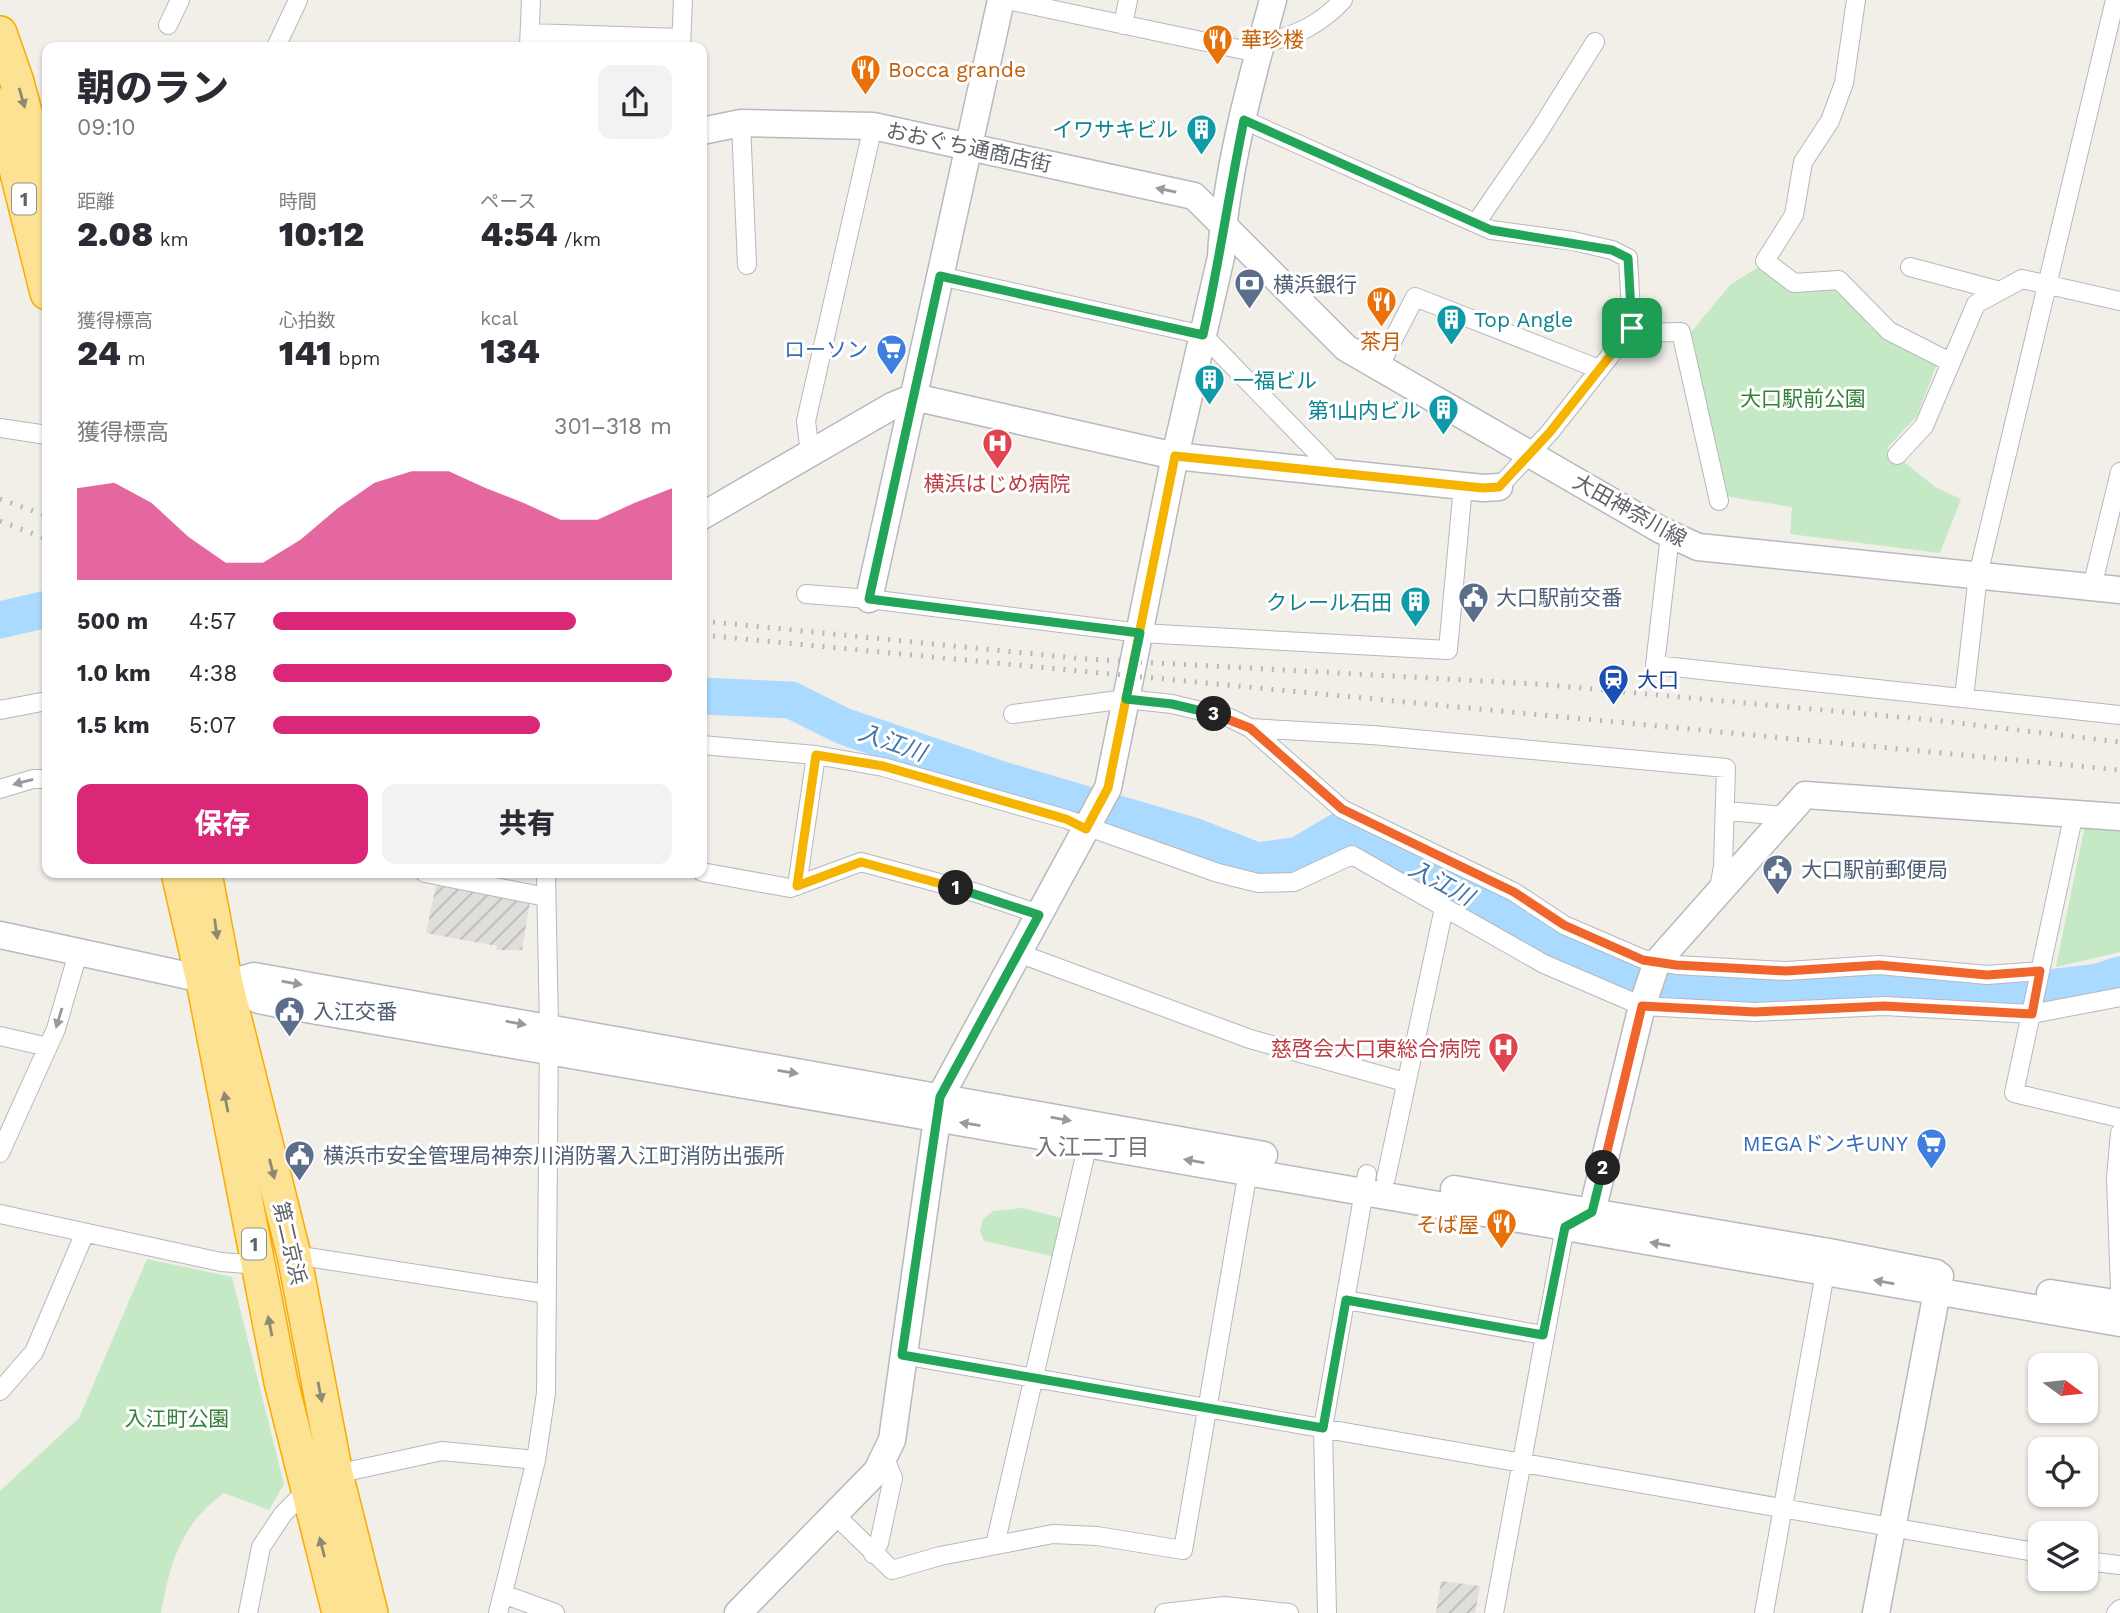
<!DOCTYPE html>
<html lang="ja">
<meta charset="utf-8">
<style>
body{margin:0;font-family:"Work Sans","Noto Sans JP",sans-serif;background:#f2f2f3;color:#2b2b33;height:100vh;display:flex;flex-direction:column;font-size:26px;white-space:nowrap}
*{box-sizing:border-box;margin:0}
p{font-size:23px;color:#7c7c81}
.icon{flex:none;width:38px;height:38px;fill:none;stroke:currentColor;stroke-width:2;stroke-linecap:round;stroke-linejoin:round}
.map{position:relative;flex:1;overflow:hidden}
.side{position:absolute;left:42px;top:42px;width:665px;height:836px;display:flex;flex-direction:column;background:#fff;border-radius:14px;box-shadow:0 2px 5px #0004}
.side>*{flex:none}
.needle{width:46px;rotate:105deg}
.buttons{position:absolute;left:2028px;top:1353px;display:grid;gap:14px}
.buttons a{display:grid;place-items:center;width:70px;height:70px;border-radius:14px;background:#fff;box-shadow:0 2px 5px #0004;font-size:35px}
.pin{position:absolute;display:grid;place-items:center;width:60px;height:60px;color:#fff;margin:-30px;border-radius:14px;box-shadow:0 4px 10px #0006}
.km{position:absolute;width:35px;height:35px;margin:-18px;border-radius:50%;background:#222;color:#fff;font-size:19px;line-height:35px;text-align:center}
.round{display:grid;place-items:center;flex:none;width:74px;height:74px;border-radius:14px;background:#f2f2f3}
.head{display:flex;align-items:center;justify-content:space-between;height:119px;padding:0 35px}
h1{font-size:38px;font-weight:800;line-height:52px}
.stats{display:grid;grid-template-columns:repeat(3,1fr);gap:10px;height:119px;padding:7px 35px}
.stats div{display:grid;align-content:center}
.stats b{font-size:35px;font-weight:800}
.stats small{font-size:19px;font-weight:400}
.stats p{font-size:19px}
.chart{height:196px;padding:14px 35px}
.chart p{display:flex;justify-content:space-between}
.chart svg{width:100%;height:126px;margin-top:7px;fill:#db2777;opacity:.7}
.primary-button{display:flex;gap:14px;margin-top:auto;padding:14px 35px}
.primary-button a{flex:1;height:80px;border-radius:14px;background:#db2777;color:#fff;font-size:28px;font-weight:800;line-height:80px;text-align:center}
.primary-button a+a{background:#f2f2f3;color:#2b2b33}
ul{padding:0 35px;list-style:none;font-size:23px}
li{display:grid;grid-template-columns:112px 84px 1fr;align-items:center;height:52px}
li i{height:18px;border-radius:9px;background:#db2777}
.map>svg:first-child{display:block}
.industrial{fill:url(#industrial-furrows)}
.park{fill:#c5e8c5}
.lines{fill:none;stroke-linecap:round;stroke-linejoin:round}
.river{stroke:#aadaff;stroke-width:37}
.street-casing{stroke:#b5b8bc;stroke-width:20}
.secondary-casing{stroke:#b6babf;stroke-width:29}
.highway-casing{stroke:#f9ab00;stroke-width:36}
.street{stroke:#fff;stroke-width:18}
.secondary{stroke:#fff;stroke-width:26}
.highway{stroke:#fde293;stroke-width:33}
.rail{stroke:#b6b7b8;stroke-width:5;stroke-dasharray:2 9;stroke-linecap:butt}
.oneway{fill:#8e8975}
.oneway2{fill:#979a9d}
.split-1-casing{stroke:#fff;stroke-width:14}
.split-2-casing{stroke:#fff;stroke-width:14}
.split-3-casing{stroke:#fff;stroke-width:14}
.split-4-casing{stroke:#fff;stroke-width:14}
.split-1{stroke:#f5b400;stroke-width:9}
.split-2{stroke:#22a559;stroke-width:9}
.split-3{stroke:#f0652b;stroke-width:9}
.split-4{stroke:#22a559;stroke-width:9}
.labels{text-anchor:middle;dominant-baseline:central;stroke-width:6;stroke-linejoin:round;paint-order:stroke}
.shield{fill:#fff;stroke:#8f9295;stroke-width:2}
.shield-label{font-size:19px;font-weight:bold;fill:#5f6368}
.food-label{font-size:21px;fill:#c56008;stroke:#fff;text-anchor:start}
.culture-label{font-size:21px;fill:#0d838f;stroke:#fff;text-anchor:end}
.street-label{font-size:21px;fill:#5f6368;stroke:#fff}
.service-label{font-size:21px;fill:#4e5e75;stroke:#fff;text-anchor:start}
.shop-label{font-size:21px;fill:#366cbe;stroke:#fff;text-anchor:end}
.park-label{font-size:21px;fill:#348238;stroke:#fff}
.health-label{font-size:21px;fill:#be3a42;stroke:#fff}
.transit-label{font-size:21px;fill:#164399;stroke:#fff;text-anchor:start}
.water-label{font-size:23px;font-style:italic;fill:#4174aa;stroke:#fff}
.neighbourhood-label{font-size:23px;fill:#70757a;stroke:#fff}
</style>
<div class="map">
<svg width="2120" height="1613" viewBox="0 0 2120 1613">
<defs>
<pattern id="industrial-furrows" width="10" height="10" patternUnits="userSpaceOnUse" patternTransform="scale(1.75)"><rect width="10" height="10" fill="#e0deda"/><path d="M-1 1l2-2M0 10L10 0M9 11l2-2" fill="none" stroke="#b9b8b5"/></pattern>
</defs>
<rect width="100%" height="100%" fill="#f1efe8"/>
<path class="industrial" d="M436 885 530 902 522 950H496L497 946 426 933Z
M1441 1581 1480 1586 1475 1613H1436Z"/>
<path class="park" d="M1759 267 1839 285 1871 328 1938 361 1917 416 1887 448 1935 487 1961 499 1940 553 1790 534 1792 507 1725 496 1687 337 1731 284Z
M2085 825 2120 826V952L2056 967Z
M1022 1208 1062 1218 1056 1257 984 1241 980 1231 983 1219 993 1211Z
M147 1259 232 1277 284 1484 269 1510 224 1493C181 1524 170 1563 161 1613H0V1491L79 1418Z"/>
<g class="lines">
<path class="river" d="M0 620 47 609
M702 696 791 700 843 726 1002 780 1193 836 1257 861 1299 855 1341 830 1559 945 1656 983 1783 989 1871 982 1997 994 2098 982 2120 975"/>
<defs>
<path id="street" d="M1007 0 1258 53
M1856 0 1844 83 1830 121 1803 162 1794 215 1765 261 1794 283 1839 280 1889 331 1950 362
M168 25 180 0
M1123 25 1128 0
M530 33 681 38
M1261 43C1294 37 1320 25 1343 0
M276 47 298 0
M529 47 531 0
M681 47 683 0
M1244 120 1491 230 1573 241 1612 250 1628 258 1632 328 1550 432 1499 487
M741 123 747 265
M1476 223 1538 133 1595 42
M1910 267 2000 291 2022 279 2120 301
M940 276 1203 335 1327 463 1329 472
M1627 333 1681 332 1719 501
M1379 367 1415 297 1599 369
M0 428 47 435
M810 453 806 421 873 126
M1897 455 1924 426 1976 304 2000 291
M1670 535 1655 665 2120 715
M2092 587 2120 472
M806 594 869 599 1140 633 1448 650 1463 486
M1964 698 1978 575 2115 0
M0 710 47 701
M1013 714 1126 699 1172 704 1230 718 1250 728 1342 809 1514 892 1564 925 1643 959 1676 965 1786 971 1879 965 1987 975 2040 971
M1250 728 1372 735 1726 768 1723 866 1719 889
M702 745 816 755 883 767 1066 819 1218 873 1258 883 1294 882 1352 855 1544 964 1642 1006 1755 1012 1884 1006 2032 1014 2120 997
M0 789 33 779H47
M1726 811 1785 816
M2074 813 2014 1093 2120 1118
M702 872 790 888 861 862 980 894 1039 914
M425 873 546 897
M797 886 816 755
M1018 953 1250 1039 1405 1082
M0 1036 48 1047
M2120 1133 2116 1178 2120 1289
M0 1153 56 1029 78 953
M1386 1178 1444 908
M0 1214 221 1262 258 1265
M294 1255 547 1294
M1346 1300 1543 1335
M902 1355 2040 1553
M0 1391 34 1352 84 1235
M336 1474 442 1451 536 1460
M835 1515 892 1570 940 1556 1053 1534 1097 1536 1183 1550 1248 1171
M995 1545 1088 1143
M873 1554 879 1543 893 1478 884 1456
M2086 1561 2120 1565
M503 1594 555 1613
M248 1613 261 1547 283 1514 308 1489
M498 1613 536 1460 546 1393 549 1029 546 873
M1164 1613 1224 1606 1289 1613
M1327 1613 1323 1428 1367 1174
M1494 1613 1565 1227
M1764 1613 1827 1262
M2116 1613 2120 1609"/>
<path id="secondary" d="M702 131 741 123 873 126 1194 196 1346 348 1661 530 1698 547 2120 590
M702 516 892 406 914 397 1175 456 1483 488 1499 487
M869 599 1001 0
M0 935 226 984 259 1000 283 1005 2120 1323
M226 984 254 976 1264 1155
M1454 1189 1829 1252 1936 1273
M1578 1220 1592 1212 1642 1006 1657 962 1805 795 2120 817
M2050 1293 2120 1304
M738 1613 877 1471 892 1440 940 1097 1108 788 1175 456 1221 257C1225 175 1251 80 1273 0
M1876 1613 1940 1276"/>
<path id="highway" d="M0 33 17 82 47 194
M0 105 47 293
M178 873 203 981 281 1382 339 1613
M205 873 226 984 294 1255 336 1474 371 1613"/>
</defs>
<use href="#street" class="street-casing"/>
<use href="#secondary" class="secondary-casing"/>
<use href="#highway" class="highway-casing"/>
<use href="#street" class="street"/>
<use href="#secondary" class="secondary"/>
<use href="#highway" class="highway"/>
<path class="rail" d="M0 499 47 516
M0 521 47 539
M702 621 1085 659 1537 684 1942 721 2120 742
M702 635 2120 770"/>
</g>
<defs><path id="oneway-solid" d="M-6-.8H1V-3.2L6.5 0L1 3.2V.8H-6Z" transform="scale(1.75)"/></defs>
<g class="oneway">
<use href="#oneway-solid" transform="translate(22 98) rotate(74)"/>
<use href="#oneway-solid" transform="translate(216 929) rotate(82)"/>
<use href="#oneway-solid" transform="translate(226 1102) rotate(-101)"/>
<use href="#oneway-solid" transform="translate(272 1169) rotate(76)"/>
<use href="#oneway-solid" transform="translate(270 1326) rotate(-101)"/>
<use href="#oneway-solid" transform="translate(320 1392) rotate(79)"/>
<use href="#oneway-solid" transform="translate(322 1547) rotate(-104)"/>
</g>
<g class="oneway2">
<use href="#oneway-solid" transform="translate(1166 190) rotate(-168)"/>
<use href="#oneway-solid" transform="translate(23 782) rotate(165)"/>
<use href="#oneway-solid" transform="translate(292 983) rotate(10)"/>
<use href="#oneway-solid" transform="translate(59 1018) rotate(107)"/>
<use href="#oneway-solid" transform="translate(516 1023) rotate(10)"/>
<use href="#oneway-solid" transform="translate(788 1072) rotate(9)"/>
<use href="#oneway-solid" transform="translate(1061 1119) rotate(10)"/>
<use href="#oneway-solid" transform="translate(970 1124) rotate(-171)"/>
<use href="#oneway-solid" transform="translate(1194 1161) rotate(-170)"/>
<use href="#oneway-solid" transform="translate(1660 1244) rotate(-170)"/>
<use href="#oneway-solid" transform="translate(1884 1282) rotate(-170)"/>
</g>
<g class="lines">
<defs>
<path id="split-1" d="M956 888 861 862 797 886 816 755 883 766 1066 819 1086 829 1108 788 1175 456 1483 488 1499 487 1550 432 1632 328"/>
<path id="split-2" d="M956 888 1039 915 940 1097 902 1355 1323 1428 1346 1300 1543 1335 1565 1227 1592 1212 1603 1168"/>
<path id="split-3" d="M1214 714 1250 728 1342 809 1514 892 1564 925 1643 960 1676 965 1786 971 1879 965 1987 975 2040 971 2032 1014 1884 1006 1755 1012 1642 1006 1603 1168"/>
<path id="split-4" d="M1214 714 1172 704 1126 699 1140 633 869 599 940 276 1203 335C1219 264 1229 192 1244 120L1491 230 1612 250 1628 258 1632 328"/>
</defs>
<use href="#split-1" class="split-1-casing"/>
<use href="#split-2" class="split-2-casing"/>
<use href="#split-3" class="split-3-casing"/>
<use href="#split-4" class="split-4-casing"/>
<use href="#split-1" class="split-1"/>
<use href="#split-2" class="split-2"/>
<use href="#split-3" class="split-3"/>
<use href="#split-4" class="split-4"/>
</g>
<defs>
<symbol id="restaurant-pin" viewBox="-11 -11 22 30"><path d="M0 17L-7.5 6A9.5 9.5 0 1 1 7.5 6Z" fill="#e8710a" stroke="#fff"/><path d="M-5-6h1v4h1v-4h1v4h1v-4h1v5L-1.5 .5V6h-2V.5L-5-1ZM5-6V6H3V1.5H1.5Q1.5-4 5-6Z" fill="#fff"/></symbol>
<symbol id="building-pin" viewBox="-11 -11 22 30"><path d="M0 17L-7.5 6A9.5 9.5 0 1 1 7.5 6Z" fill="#0f9aa8" stroke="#fff"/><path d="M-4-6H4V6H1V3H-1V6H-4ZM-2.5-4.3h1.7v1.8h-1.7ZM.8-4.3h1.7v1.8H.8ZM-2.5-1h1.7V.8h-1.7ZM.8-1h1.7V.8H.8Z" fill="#fff"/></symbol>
<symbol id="bank-pin" viewBox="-11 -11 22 30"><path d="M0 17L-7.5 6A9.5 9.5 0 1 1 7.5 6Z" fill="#5c6f8a" stroke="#fff"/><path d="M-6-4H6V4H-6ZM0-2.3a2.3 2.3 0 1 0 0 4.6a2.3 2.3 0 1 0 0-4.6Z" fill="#fff"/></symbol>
<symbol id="supermarket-pin" viewBox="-11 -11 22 30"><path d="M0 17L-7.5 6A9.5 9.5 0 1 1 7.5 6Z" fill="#3f7fe0" stroke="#fff"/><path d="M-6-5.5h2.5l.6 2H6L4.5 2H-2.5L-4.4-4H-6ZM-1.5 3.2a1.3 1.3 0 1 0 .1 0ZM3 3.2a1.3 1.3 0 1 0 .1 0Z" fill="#fff"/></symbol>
<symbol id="hospital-pin" viewBox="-11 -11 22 30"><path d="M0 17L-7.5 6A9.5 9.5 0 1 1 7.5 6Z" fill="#e0444e" stroke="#fff"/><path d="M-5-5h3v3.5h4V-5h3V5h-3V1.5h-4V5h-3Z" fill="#fff"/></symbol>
<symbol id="civic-pin" viewBox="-11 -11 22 30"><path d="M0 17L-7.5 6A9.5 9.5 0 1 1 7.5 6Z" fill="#5c6f8a" stroke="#fff"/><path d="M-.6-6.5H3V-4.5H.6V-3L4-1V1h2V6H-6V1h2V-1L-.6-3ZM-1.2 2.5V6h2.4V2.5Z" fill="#fff"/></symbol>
<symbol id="station-pin" viewBox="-11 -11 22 30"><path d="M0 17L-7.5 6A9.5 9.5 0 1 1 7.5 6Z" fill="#1a4fb4" stroke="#fff"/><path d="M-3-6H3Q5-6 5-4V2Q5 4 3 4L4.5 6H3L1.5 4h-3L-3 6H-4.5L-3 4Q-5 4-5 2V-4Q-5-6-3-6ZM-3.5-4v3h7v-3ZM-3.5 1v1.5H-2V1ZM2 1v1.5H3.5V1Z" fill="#fff"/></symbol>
</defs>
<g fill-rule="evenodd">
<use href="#restaurant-pin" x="1200" y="22" width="35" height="47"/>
<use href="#restaurant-pin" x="848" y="52" width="35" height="47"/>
<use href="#building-pin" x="1184" y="112" width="35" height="47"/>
<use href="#bank-pin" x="1232" y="266" width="35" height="47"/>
<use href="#restaurant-pin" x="1364" y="284" width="35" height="47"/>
<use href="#building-pin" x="1434" y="302" width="35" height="47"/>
<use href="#supermarket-pin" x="874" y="332" width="35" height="47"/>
<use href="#building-pin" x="1192" y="362" width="35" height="47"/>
<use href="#building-pin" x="1426" y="392" width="35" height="47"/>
<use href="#hospital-pin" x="980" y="426" width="35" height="47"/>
<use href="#civic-pin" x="1456" y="580" width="35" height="47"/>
<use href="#building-pin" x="1398" y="584" width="35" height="47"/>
<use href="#station-pin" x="1596" y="662" width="35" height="47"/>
<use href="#civic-pin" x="1760" y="852" width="35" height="47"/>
<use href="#civic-pin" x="272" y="994" width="35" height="47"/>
<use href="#hospital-pin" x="1486" y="1030" width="35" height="47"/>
<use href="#supermarket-pin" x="1914" y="1126" width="35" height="47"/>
<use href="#civic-pin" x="282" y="1138" width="35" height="47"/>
<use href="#restaurant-pin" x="1484" y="1206" width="35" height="47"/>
</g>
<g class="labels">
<g class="shield">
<rect x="12" y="183.5" width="24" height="31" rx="5"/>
<rect x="242" y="1228.5" width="24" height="31" rx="5"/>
</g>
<g class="shield-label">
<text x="24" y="199">1</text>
<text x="254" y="1244">1</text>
</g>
<g class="food-label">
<text x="1241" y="39">華珍楼</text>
<text x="888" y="69">Bocca grande</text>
<text x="1381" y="341" text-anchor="middle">茶月</text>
<text x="1479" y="1224" text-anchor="end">そば屋</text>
</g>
<g class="culture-label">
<text x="1178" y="129">イワサキビル</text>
<text x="1474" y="319" text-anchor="start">Top Angle</text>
<text x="1233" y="380" text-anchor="start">一福ビル</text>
<text x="1421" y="410">第1山内ビル</text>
<text x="1392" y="602">クレール石田</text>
</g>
<g class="street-label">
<text transform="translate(969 147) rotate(12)">おおぐち通商店街</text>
<text transform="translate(1630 510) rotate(29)">大田神奈川線</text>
<text transform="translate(290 1243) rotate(77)">第二京浜</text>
</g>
<g class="service-label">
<text x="1273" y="284">横浜銀行</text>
<text x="1496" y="597">大口駅前交番</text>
<text x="1801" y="869">大口駅前郵便局</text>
<text x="313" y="1011">入江交番</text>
<text x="323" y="1155">横浜市安全管理局神奈川消防署入江町消防出張所</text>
</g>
<g class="shop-label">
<text x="868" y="349">ローソン</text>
<text x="1908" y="1143">MEGAドンキUNY</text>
</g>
<g class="park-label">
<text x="1803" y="398">大口駅前公園</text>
<text x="177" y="1418">入江町公園</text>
</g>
<g class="health-label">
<text x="997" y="483">横浜はじめ病院</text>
<text x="1481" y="1048" text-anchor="end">慈啓会大口東総合病院</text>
</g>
<g class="transit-label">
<text x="1637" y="679">大口</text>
</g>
<g class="water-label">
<text transform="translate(892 743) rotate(19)">入江川</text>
<text transform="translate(1441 883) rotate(28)">入江川</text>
</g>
<g class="neighbourhood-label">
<text x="1092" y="1147">入江二丁目</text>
</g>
</g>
</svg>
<div class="buttons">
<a><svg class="needle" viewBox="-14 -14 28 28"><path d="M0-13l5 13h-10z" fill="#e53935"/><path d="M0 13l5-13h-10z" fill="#7c7c81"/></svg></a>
<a><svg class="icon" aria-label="locate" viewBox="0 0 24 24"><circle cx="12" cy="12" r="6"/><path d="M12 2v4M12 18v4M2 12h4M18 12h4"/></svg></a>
<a><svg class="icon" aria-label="layers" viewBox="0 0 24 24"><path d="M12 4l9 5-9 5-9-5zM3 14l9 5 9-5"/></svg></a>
</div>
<div class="pin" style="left:1632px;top:328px;background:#1e9e55"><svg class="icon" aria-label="arrive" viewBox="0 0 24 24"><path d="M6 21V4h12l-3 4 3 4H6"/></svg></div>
<b class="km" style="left:956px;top:888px">1</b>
<b class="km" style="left:1603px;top:1168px">2</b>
<b class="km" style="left:1214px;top:714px">3</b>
<section class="side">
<div class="head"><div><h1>朝のラン</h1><p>09:10</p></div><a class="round"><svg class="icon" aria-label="share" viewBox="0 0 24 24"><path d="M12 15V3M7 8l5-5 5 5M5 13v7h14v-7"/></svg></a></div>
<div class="stats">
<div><p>距離</p><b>2.08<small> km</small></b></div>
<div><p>時間</p><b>10:12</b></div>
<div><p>ペース</p><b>4:54<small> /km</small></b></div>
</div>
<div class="stats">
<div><p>獲得標高</p><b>24<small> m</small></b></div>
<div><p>心拍数</p><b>141<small> bpm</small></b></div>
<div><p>kcal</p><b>134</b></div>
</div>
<div class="chart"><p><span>獲得標高</span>301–318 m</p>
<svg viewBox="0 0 160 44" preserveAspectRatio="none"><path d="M0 44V12L10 10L20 17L30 29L40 38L50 38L60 30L70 19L80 10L90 6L100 6L110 12L120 17L130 23L140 23L150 17L160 12V44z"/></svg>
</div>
<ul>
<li><b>500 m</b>4:57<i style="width:76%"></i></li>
<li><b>1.0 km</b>4:38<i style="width:100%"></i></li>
<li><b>1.5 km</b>5:07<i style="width:67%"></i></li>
</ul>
<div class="primary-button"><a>保存</a><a>共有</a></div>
</section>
</div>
